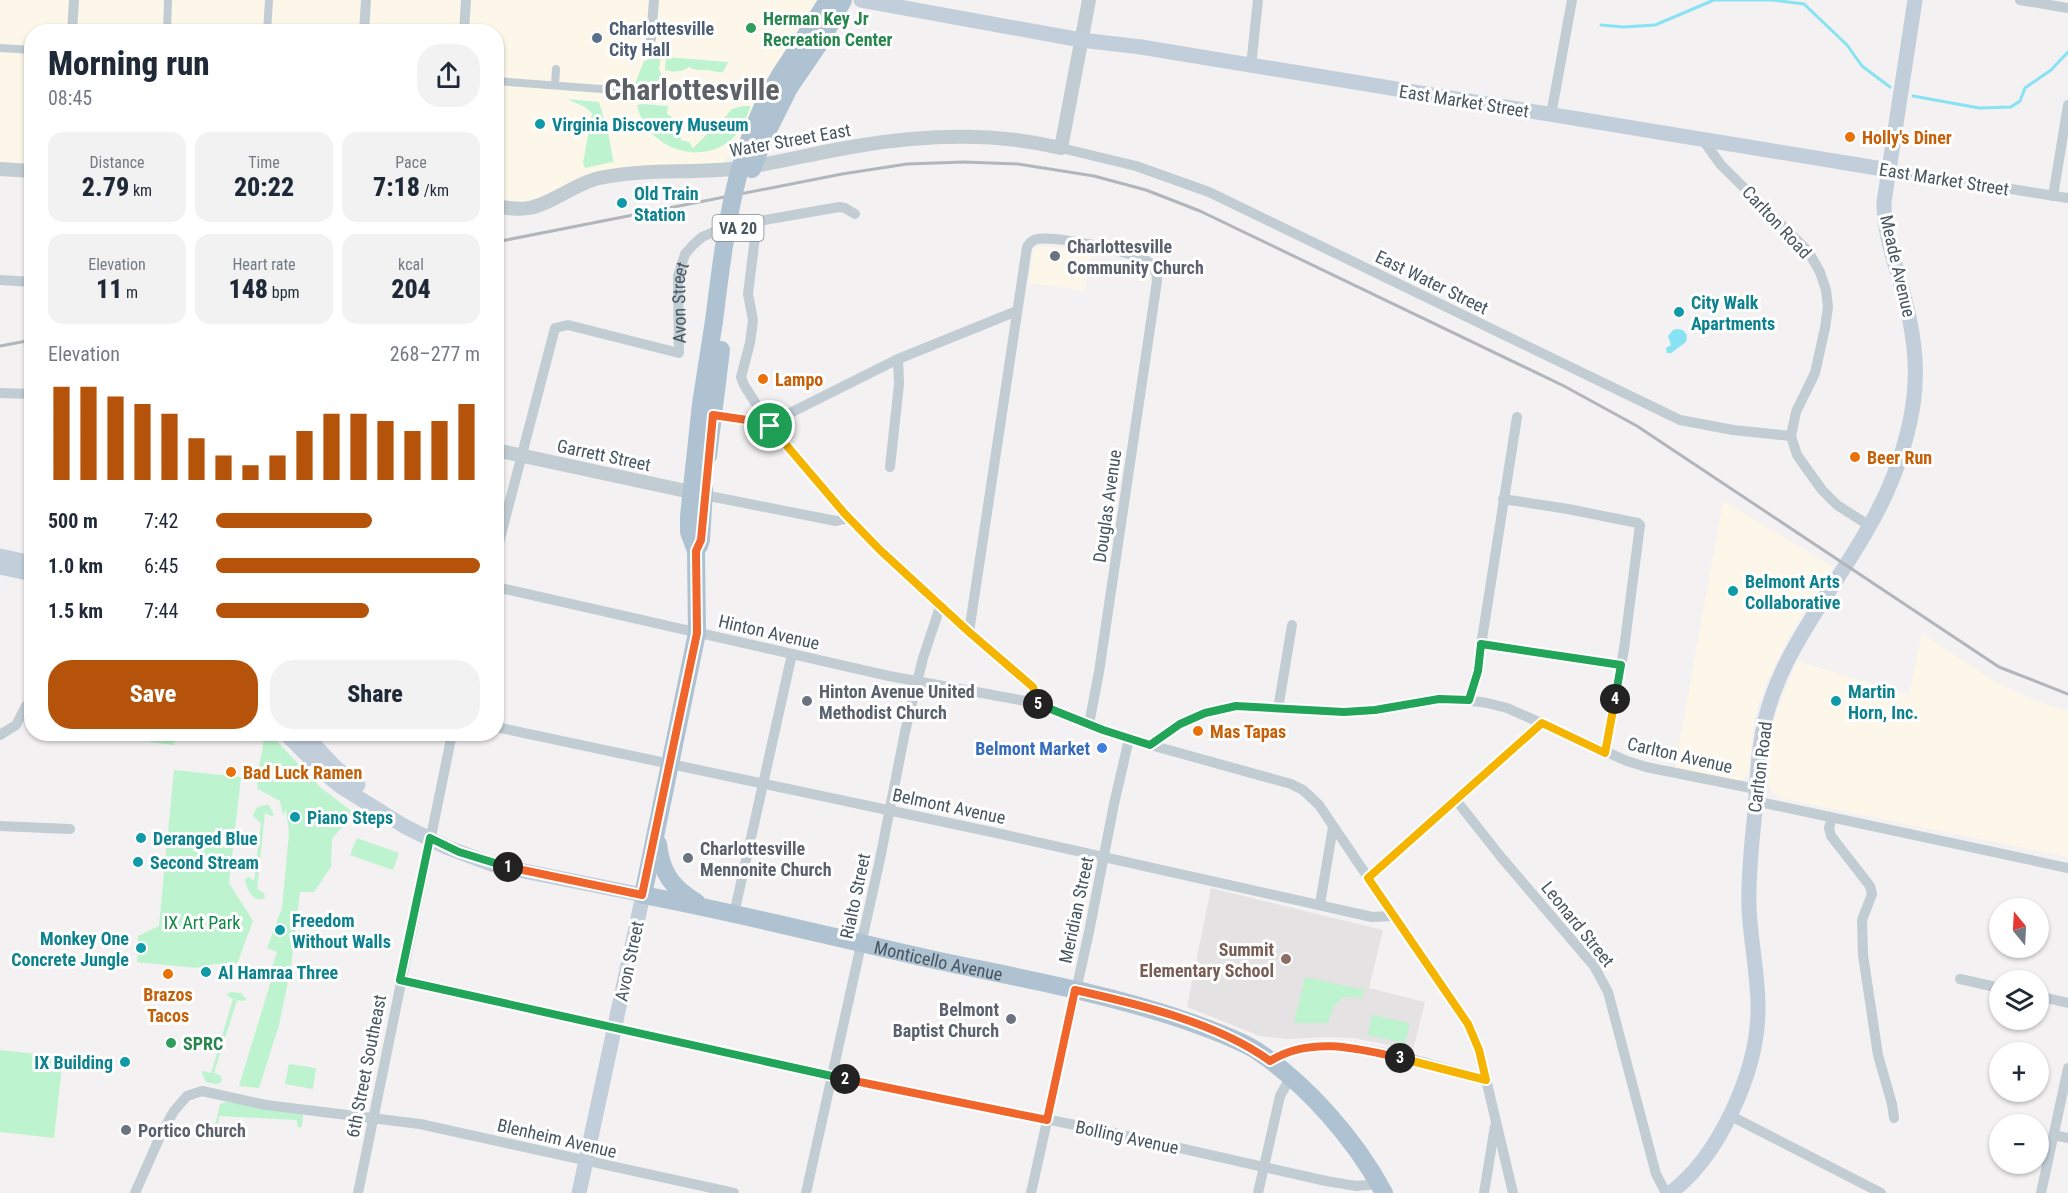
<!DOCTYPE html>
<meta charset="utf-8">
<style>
body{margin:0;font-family:"Roboto Condensed",sans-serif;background:#f2f2f3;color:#1f2937;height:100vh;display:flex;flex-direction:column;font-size:22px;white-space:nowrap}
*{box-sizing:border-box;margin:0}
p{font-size:20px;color:#747a83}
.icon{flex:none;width:33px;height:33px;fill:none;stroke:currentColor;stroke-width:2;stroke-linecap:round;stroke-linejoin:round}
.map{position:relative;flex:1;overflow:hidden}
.drawer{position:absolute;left:24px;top:24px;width:480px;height:717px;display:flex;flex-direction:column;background:#fff;border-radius:24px;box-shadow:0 2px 4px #0004}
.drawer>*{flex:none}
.needle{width:39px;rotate:342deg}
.tools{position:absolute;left:1989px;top:898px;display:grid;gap:12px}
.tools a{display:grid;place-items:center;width:60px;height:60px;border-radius:50%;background:#fff;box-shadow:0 2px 4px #0004;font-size:30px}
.pin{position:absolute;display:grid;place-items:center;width:51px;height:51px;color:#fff;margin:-26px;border:3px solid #fff;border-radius:50%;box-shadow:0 2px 6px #0007}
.km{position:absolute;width:30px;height:30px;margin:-15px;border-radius:50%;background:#222;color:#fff;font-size:16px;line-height:30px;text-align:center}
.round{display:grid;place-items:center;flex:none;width:63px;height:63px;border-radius:24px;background:#f2f2f3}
.summary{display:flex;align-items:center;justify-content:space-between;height:102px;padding:0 24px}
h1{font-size:33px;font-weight:800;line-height:45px}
.figures{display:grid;grid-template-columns:repeat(3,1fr);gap:9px;height:102px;padding:6px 24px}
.figures div{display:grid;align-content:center;border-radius:15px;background:#f2f2f3;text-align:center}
.figures b{font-size:26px;font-weight:800}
.figures small{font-size:16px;font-weight:400}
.figures p{font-size:16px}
.chart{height:168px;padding:12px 24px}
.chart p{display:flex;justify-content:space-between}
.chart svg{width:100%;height:108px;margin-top:6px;stroke:#b45309;stroke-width:6}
.button{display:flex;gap:12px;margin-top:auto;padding:12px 24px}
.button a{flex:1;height:69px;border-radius:24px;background:#b45309;color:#fff;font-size:24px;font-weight:800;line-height:69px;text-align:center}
.button a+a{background:#f2f2f3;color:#1f2937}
ul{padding:0 24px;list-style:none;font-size:20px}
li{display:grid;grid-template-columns:96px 72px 1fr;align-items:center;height:45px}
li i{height:15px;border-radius:8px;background:#b45309}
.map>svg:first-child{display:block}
.commercial{fill:#fdf7ea}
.education{fill:#e4e2e3}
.green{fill:#bdf3ce}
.water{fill:#87e3f3}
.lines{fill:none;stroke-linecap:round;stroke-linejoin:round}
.stream{stroke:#87e3f3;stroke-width:3}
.pedestrian{stroke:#c1ccd3;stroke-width:8}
.minor{stroke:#c1ccd3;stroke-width:10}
.tertiary{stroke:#c1ccd3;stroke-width:14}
.secondary{stroke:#c2cfdb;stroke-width:15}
.primary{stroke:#afc2d1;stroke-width:18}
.rail{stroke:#b2b6bb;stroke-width:3}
.primary-bridge{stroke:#afc2d1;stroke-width:18}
.split-1-casing{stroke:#fff;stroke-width:12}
.split-2-casing{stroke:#fff;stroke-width:12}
.split-3-casing{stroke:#fff;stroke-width:12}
.split-4-casing{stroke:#fff;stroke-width:12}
.split-5-casing{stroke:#fff;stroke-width:12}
.split-6-casing{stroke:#fff;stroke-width:12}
.split-1{stroke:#f0652b;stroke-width:8}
.split-2{stroke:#22a559;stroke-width:8}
.split-3{stroke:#f0652b;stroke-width:8}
.split-4{stroke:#f5b400;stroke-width:8}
.split-5{stroke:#22a559;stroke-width:8}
.split-6{stroke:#f5b400;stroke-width:8}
.leisure-dot{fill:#2e9e5b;stroke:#fff;stroke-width:2}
.service-dot{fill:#5c6f8a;stroke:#fff;stroke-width:2}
.culture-dot{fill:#0f9aa8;stroke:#fff;stroke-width:2}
.food-dot{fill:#e8710a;stroke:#fff;stroke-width:2}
.worship-dot{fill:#6b7280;stroke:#fff;stroke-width:2}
.shop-dot{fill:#3f7fe0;stroke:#fff;stroke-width:2}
.education-dot{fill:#8d6e63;stroke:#fff;stroke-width:2}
.labels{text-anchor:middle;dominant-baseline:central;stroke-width:6;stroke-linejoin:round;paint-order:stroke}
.shield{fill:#fff;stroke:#7e8990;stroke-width:1.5}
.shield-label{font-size:16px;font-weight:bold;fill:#475660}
.leisure-label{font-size:18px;font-weight:bold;fill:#27864d;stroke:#fff;text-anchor:start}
.service-label{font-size:18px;font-weight:bold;fill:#4e5e75;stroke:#fff;text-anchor:start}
.street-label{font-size:18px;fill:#475660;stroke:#fff}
.culture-label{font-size:18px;font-weight:bold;fill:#0d838f;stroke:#fff;text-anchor:start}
.food-label{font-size:18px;font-weight:bold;fill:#c56008;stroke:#fff;text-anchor:start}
.worship-label{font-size:18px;font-weight:bold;fill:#5b616d;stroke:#fff;text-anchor:start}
.shop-label{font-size:18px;font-weight:bold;fill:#366cbe;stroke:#fff;text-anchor:end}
.park-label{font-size:18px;fill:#118845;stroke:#fff}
.education-label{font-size:18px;font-weight:bold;fill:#785e54;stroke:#fff;text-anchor:end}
.town-label{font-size:30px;font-weight:bold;fill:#5d6266;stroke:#fff}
</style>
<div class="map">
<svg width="2068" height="1193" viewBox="0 0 2068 1193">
<rect width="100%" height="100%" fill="#f3f1f1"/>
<path class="commercial" d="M0 0H821L746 135 737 144 719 170 600 178 537 206 521 202 497 200 496 32H32L31 171 0 169Z
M1039 246 1091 251 1085 291 1029 283 1033 250Z
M1723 501 1833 567 1791 633 1771 673 1758 705 1753 728 1749 772 1743 779 1737 781 1675 767Z
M1922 633 1996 682 2033 700 2068 711V857L1779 798 1771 790 1768 783 1771 732 1774 719 1797 661 1909 695Z"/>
<path class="education" d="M1211 888 1383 930 1369 988 1425 1002 1413 1050 1353 1038 1329 1037 1286 1039 1260 1036 1187 1007Z"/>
<path class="green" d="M657 56 661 57 659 68 663 80 660 85 664 92 662 98 665 101 634 98 636 81 644 61Z
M666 57 728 62 723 72C717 73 714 71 708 70 701 69 697 72 689 67 682 73 673 72 665 70Z
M567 99 599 102 608 132 614 164 612 162 585 168 583 163 592 113 585 107Z
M643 104 668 106 667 114C674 118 675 120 674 128L680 134 681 140 689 142 693 148 707 134 714 132C719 123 726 116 732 109L743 106H751C747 115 743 128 736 135 705 169 646 150 637 105Z
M151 734H176L174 745 150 742Z
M263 734H270L321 788 354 813 332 839 331 867 314 892H300L291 967 279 1025 259 1088 239 1086 271 981 269 976 277 952 267 948 282 908 289 833 286 810 283 815 280 801 258 789C254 773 265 752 263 734Z
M174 770 241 777 229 883 253 921 237 964H215L196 968 137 962 138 936 159 926Z
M269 805 274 815 271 816 265 813 257 889 264 893 265 898C254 904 246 889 245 879L249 877 254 881 261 823 253 816C255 807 260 805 269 805Z
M357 838 399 853 393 870 350 855Z
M1305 977 1364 990 1362 998C1339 993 1334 1002 1328 1023H1294Z
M231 992 241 993 246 999 243 1001 237 1000 214 1073 220 1075 222 1080 220 1083 215 1084 206 1082 202 1074 203 1071 211 1073 233 999 226 995Z
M1372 1015 1410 1023 1405 1043 1368 1035Z
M0 1050 63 1057 54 1138 0 1132Z
M289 1064 316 1068 313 1089 285 1084Z
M226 1102 299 1112 303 1115 302 1126 300 1128 297 1126V1120L219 1116 218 1125 215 1126 220 1104Z"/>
<path class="water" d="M1677 329 1683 330 1687 335 1686 342 1671 353H1667L1666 348 1671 345 1668 336 1673 330Z"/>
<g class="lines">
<path class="stream" d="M1601 25 1623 27 1655 25 1714 0H1772L1804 4 1847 45 1862 66 1890 87
M1913 96 1979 108 2011 107 2020 101 2025 88 2051 70 2068 52"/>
<path class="pedestrian" d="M167 32 168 0
M267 32 269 0
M0 48 32 50
M496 81 628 91
M555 85 556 69"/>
<g class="minor">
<path d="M2020 0 2068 8"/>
<path d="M72 32 74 0"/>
<path d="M364 32 366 0"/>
<path d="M464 32 466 0"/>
<path d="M651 39 654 0"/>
<path d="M1251 66 1258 0"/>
<path d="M1551 115 1572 0"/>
<path d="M1703 140 1721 165 1808 251 1820 272 1826 290 1828 307 1825 328 1815 373 1796 412 1791 436 1797 455 1822 490 1837 505 1870 526"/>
<path d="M1061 148 1136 166 1209 192 1680 420 1733 430 1791 436"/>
<path d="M1889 170 2068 198"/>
<path d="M2053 196 2068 105"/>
<path d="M757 221 748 294 753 320 750 343 741 377 744 385 770 426 845 514 940 607 1033 687 1036 703"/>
<path d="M0 280 32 282"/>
<path d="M0 393 32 394"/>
<path d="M709 415 761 422 770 426"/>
<path d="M770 426 780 418 898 359 1017 311"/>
<path d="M890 467 899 384 898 359"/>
<path d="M704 495 836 521 849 518"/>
<path d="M1503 499 1568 509 1638 523 1640 525 1624 649 1605 753"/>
<path id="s1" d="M496 554 555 328 568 325 679 353 678 276 685 254 693 245 702 237 725 227 839 207 845 208 855 214"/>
<path d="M496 587 889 676 1036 703 1129 739 1291 784 1303 790 1319 805 1468 1025 1479 1050 1513 1193"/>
<path d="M969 632 1027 247C1029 244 1030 242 1034 240 1047 233 1133 252 1147 261 1154 265 1157 273 1157 281L1099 672 1089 724"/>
<path d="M1481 644 1621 665"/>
<path d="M1469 700 1477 671 1517 417"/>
<path d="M1278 709 1292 625"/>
<path d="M496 727 1001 834 1372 917 1394 916"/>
<path d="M0 735 16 725 26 706 32 702"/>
<path d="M1150 745 1180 724 1205 713 1236 706 1344 712 1375 710 1422 701 1459 699 1487 703 1507 708 1627 761 1646 767 1756 789"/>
<path d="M1456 800 1501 857 1594 966 1608 992 1656 1174 1666 1193"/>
<path d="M1755 801 2068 868"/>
<path d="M1832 818 1829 828 1831 836 1870 886 1872 894 1862 920 1863 955 1878 1055 1892 1104 1894 1118"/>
<path d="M0 826 70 829"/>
<path d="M1368 878 1542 723"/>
<path d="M1320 904 1333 827"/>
<path d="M734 914 792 654"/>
<path d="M1960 979 2000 988"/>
<path d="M400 980 825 1075 1100 1130 1326 1181 1356 1186 1379 1184"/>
<path d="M2038 996 2068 1003"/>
<path d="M1270 1061C1326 1026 1426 1064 1486 1080"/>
<path d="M1729 1115 1881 1193"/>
<path d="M2054 1135 2068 1138"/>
<path d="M135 1193 162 1132 174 1111 187 1096 202 1091 266 1105 420 1124 734 1193"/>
<path d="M358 1193 452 734"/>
<path d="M806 1193 880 859 905 732 923 658 940 607"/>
<path d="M1031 1193 1089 932 1114 804 1129 739"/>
<path d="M1258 1193 1280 1096 1290 1078"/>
<path d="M1484 1193 1495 1126"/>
<path d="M2041 1193 2068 1068"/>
</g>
<path class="tertiary" d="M0 169 32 171
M496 206C507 208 518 210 528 208 550 205 574 184 599 178 646 168 693 174 740 168 779 163 818 152 857 146 923 135 995 132 1061 148L1089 0
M496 450 700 494"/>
<path class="secondary" d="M861 0 1081 40 1141 47 1889 170
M0 556 32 563
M0 567 32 574
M286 734 329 777 343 788 404 826 446 847 494 865 643 895 579 1193
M304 734 335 767 358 785
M1670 1193C1719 1157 1757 1072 1758 1012 1759 976 1750 941 1749 906 1748 874 1752 842 1755 811 1757 788 1757 764 1761 742 1772 659 1831 596 1870 525 1890 490 1905 450 1912 411 1920 367 1913 327 1901 285 1893 257 1884 231 1884 202L1915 0"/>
<g class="primary">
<path d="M792 57 828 0"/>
<path d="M764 138 789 88 821 41 843 0"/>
<path id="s2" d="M714 321 701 404 689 516V532L696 551 697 633 643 895C744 914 844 940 944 962 1026 979 1108 994 1187 1021 1209 1029 1233 1037 1254 1049 1305 1082 1355 1139 1384 1193"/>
<path d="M708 456 721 350"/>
<path d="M699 546 701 540 704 490"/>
<path d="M658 844C661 872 672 888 696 902"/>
</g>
<path class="rail" d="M496 242 842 174 907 164 964 162 1018 164 1094 176 1146 190 1200 211 1564 386 1637 426 1999 667 2068 694
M0 346 32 340"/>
<path class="primary-bridge" d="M752 169 764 138
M714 321C726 227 735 136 792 57"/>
</g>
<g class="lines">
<defs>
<path id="split-1" d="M508 867 642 895 697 633 696 551 701 540 713 415 761 422 770 426"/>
<path id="split-2" d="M508 867 459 852 430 838 400 980 845 1079"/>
<path id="split-3" d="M845 1079 1047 1120 1075 990C1138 1004 1218 1023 1270 1061 1310 1036 1357 1048 1400 1058"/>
<path id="split-4" d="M1400 1058 1486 1080 1479 1050 1468 1024 1368 878 1542 723 1605 753 1615 699"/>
<path id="split-5" d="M1038 704 1103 730 1150 745 1180 724 1205 713 1236 706 1344 712 1375 710 1439 699 1469 700 1478 671 1481 644 1621 665 1615 699"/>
<path id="split-6" d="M770 426 845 514 880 550 969 632 1033 687 1038 704"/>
</defs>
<use href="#split-1" class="split-1-casing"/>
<use href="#split-2" class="split-2-casing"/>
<use href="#split-3" class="split-3-casing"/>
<use href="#split-4" class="split-4-casing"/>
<use href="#split-5" class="split-5-casing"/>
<use href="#split-6" class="split-6-casing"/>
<use href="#split-1" class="split-1"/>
<use href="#split-2" class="split-2"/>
<use href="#split-3" class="split-3"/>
<use href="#split-4" class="split-4"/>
<use href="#split-5" class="split-5"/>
<use href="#split-6" class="split-6"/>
</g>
<g class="leisure-dot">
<circle cx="751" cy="28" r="6"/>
<circle cx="171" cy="1043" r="6"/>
</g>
<circle class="service-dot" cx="597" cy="38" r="6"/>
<g class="culture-dot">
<circle cx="540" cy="124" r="6"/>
<circle cx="622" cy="203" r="6"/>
<circle cx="1679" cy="312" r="6"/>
<circle cx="1733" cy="591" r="6"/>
<circle cx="1836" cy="701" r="6"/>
<circle cx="295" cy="817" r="6"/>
<circle cx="141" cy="838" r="6"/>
<circle cx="138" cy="862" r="6"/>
<circle cx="280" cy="930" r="6"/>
<circle cx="141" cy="948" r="6"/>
<circle cx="206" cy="972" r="6"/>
<circle cx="125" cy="1062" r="6"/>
</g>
<g class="food-dot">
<circle cx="1850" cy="137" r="6"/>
<circle cx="763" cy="379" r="6"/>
<circle cx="1855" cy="457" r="6"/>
<circle cx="1198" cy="731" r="6"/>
<circle cx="231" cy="772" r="6"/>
<circle cx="168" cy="974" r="6"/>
</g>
<g class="worship-dot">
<circle cx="1055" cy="256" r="6"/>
<circle cx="807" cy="701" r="6"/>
<circle cx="688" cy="858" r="6"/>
<circle cx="1011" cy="1019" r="6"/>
<circle cx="126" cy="1130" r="6"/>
</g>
<circle class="shop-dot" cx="1102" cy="748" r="6"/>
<circle class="education-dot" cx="1286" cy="959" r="6"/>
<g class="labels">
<rect class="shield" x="712.5" y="215" width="51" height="26" rx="4.5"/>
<g class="shield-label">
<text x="738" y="228">VA 20</text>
</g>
<g class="leisure-label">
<text x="763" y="18">Herman Key Jr<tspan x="763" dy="21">Recreation Center</tspan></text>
<text x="183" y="1043">SPRC</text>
</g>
<g class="service-label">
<text x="609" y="28">Charlottesville<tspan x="609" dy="21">City Hall</tspan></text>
</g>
<g class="street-label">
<text transform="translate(1464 101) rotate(9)">East Market Street</text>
<text transform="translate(790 140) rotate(-10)">Water Street East</text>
<text transform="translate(1944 179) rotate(9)">East Market Street</text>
<text transform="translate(1777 222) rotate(47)">Carlton Road</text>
<text transform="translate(1898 266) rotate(77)">Meade Avenue</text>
<text transform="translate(1432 282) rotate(26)">East Water Street</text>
<text stroke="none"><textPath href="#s1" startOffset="412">Avon Street</textPath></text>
<text transform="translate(604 455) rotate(12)">Garrett Street</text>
<text transform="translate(1107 506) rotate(-82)">Douglas Avenue</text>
<text transform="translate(769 632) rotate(13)">Hinton Avenue</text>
<text transform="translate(1680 755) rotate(13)">Carlton Avenue</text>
<text transform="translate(1760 767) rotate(-83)">Carlton Road</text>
<text transform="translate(949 806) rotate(12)">Belmont Avenue</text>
<text transform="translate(855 896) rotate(-78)">Rialto Street</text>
<text transform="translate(1076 910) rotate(-78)">Meridian Street</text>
<text transform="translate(1578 924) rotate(51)">Leonard Street</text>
<text stroke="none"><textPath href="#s2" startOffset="885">Monticello Avenue</textPath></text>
<text transform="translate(629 961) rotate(-78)">Avon Street</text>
<text transform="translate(366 1066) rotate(-79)">6th Street Southeast</text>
<text transform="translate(1127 1137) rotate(12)">Bolling Avenue</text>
<text transform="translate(557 1138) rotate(13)">Blenheim Avenue</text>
</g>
<g class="culture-label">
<text x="552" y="124">Virginia Discovery Museum</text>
<text x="634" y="193">Old Train<tspan x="634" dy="21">Station</tspan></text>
<text x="1691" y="302">City Walk<tspan x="1691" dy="21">Apartments</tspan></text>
<text x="1745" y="581">Belmont Arts<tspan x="1745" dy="21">Collaborative</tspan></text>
<text x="1848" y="691">Martin<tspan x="1848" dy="21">Horn, Inc.</tspan></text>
<text x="307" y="817">Piano Steps</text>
<text x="153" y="838">Deranged Blue</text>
<text x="150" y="862">Second Stream</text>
<text x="292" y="920">Freedom<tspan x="292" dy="21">Without Walls</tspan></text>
<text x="129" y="938" text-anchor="end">Monkey One<tspan x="129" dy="21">Concrete Jungle</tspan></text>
<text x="218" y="972">Al Hamraa Three</text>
<text x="113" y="1062" text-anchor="end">IX Building</text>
</g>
<g class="food-label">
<text x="1862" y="137">Holly's Diner</text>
<text x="775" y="379">Lampo</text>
<text x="1867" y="457">Beer Run</text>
<text x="1210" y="731">Mas Tapas</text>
<text x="243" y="772">Bad Luck Ramen</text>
<text x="168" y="994" text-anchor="middle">Brazos<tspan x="168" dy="21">Tacos</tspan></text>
</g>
<g class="worship-label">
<text x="1067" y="246">Charlottesville<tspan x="1067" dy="21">Community Church</tspan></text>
<text x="819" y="691">Hinton Avenue United<tspan x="819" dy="21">Methodist Church</tspan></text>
<text x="700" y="848">Charlottesville<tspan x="700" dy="21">Mennonite Church</tspan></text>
<text x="999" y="1009" text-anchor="end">Belmont<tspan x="999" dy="21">Baptist Church</tspan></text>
<text x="138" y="1130">Portico Church</text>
</g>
<g class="shop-label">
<text x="1090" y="748">Belmont Market</text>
</g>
<g class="park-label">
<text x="202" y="922">IX Art Park</text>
</g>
<g class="education-label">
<text x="1274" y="949">Summit<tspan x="1274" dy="21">Elementary School</tspan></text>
</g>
<g class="town-label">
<text x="692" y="89">Charlottesville</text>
</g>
</g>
</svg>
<div class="tools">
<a><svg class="needle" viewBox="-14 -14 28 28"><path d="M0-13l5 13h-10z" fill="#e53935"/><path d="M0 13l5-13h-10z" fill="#747a83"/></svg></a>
<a><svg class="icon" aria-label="layers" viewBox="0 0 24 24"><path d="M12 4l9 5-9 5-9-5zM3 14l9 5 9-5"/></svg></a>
<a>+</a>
<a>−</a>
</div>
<div class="pin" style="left:770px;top:426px;background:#1e9e55"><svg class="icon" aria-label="arrive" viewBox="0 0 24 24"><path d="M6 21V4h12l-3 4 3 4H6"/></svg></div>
<b class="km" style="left:508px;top:867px">1</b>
<b class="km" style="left:845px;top:1079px">2</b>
<b class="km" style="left:1400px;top:1058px">3</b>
<b class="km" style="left:1615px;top:699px">4</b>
<b class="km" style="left:1038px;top:704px">5</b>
<section class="drawer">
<div class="summary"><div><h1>Morning run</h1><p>08:45</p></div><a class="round"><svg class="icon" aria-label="share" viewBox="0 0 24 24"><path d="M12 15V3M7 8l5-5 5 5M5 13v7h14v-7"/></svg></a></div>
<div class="figures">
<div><p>Distance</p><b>2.79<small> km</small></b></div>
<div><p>Time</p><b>20:22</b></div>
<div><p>Pace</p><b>7:18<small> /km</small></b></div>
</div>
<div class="figures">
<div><p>Elevation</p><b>11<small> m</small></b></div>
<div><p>Heart rate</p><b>148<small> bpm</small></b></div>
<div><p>kcal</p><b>204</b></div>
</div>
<div class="chart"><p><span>Elevation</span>268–277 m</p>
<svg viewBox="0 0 160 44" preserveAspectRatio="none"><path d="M5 44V6M15 44V6M25 44V10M35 44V13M45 44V17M55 44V27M65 44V34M75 44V38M85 44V34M95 44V24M105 44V17M115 44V17M125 44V20M135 44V24M145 44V20M155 44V13"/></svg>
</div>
<ul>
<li><b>500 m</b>7:42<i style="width:59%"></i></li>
<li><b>1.0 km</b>6:45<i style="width:100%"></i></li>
<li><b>1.5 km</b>7:44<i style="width:58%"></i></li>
</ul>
<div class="button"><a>Save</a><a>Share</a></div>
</section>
</div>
